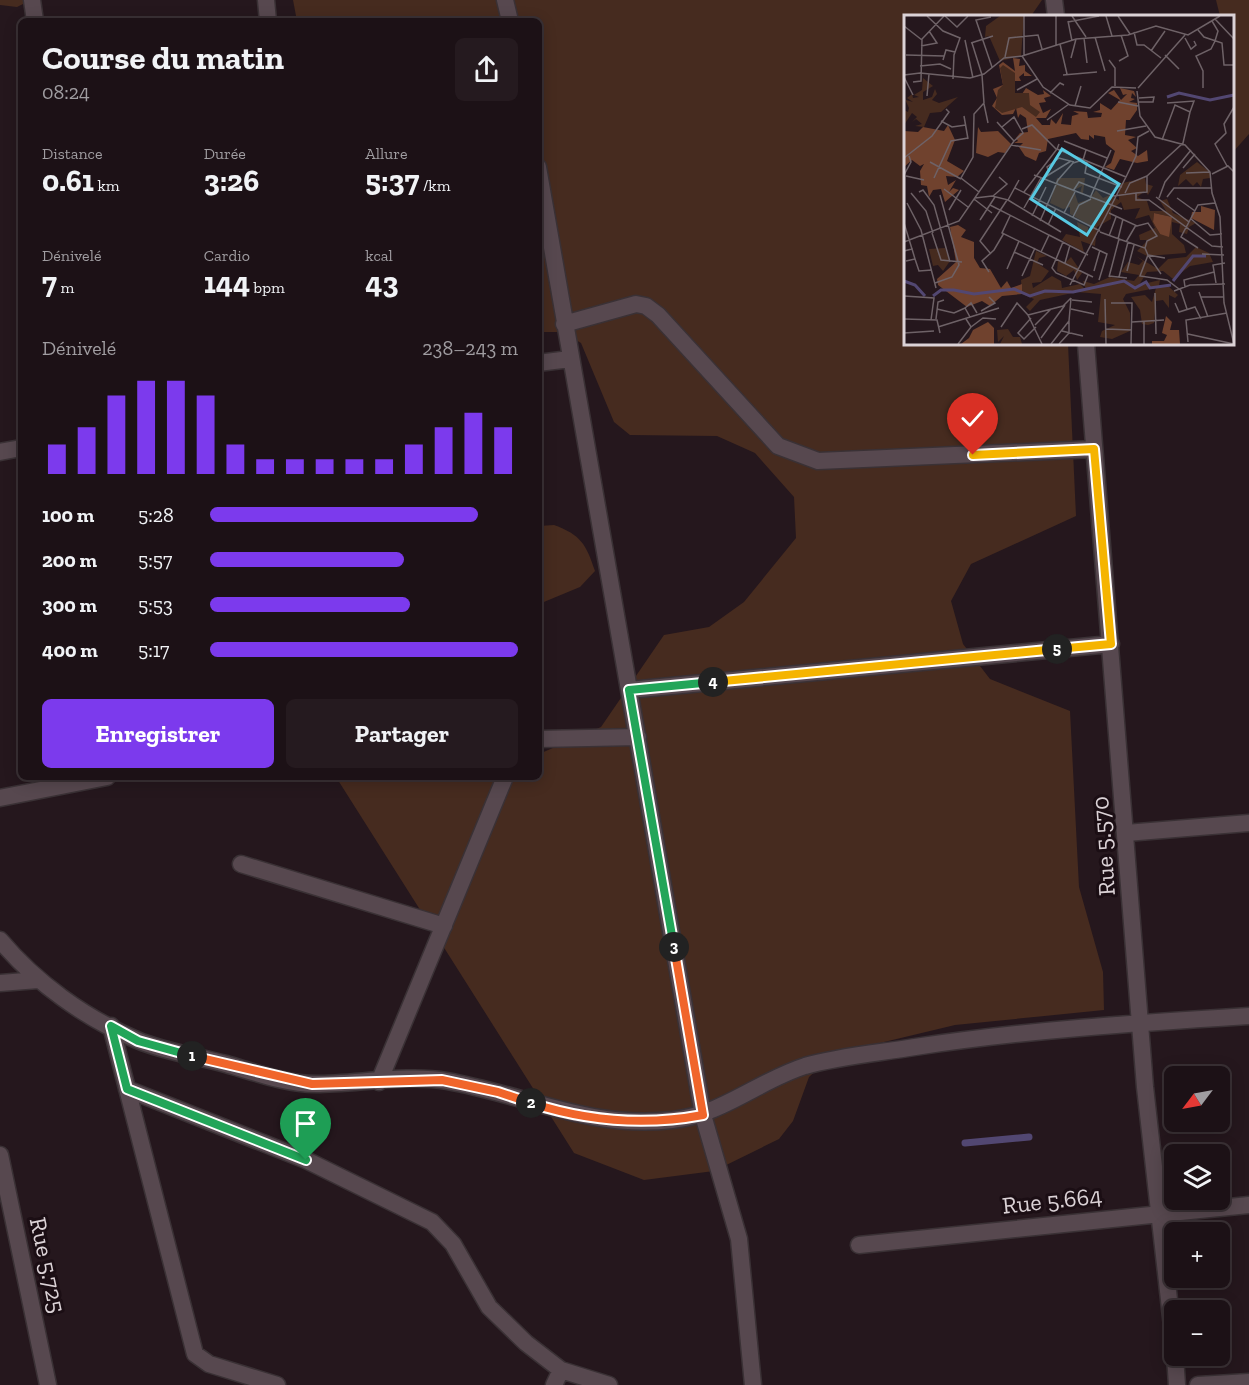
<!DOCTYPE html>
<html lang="fr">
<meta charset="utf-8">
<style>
body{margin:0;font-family:"Zilla Slab",serif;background:#251a1f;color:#f1f3f6;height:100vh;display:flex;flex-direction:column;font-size:22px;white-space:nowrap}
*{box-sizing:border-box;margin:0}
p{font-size:20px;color:#a09da1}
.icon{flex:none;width:33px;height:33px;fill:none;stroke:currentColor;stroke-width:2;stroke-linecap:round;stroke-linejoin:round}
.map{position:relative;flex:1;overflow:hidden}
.panel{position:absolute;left:18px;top:18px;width:524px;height:762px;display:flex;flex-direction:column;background:#1c1116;border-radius:9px;box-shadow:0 3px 15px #0003,0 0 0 2px #3a3135}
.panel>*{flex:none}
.needle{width:39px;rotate:238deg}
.fabs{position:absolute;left:1164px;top:1066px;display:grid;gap:12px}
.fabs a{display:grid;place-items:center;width:66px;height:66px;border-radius:9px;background:#1c1116;box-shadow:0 3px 15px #0003,0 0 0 2px #3a3135;font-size:30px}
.pin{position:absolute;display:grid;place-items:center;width:51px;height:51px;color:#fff;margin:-62px -26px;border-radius:50% 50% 50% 0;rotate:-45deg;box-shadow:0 0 6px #0007}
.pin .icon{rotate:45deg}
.km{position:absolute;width:30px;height:30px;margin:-15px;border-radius:50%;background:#222;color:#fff;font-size:16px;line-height:30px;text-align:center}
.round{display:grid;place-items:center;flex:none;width:63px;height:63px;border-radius:9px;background:#251a1f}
.headline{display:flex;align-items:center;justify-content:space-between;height:102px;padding:0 24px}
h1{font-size:33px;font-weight:800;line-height:45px}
.figures{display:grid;grid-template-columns:repeat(3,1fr);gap:9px;height:102px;padding:6px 24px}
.figures div{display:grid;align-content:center}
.figures b{font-size:30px;font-weight:800}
.figures small{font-size:16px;font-weight:400}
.figures p{font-size:16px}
.chart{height:168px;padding:12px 24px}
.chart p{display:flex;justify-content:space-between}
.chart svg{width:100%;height:108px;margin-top:6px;stroke:#7c3aed;stroke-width:6}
.primary-button{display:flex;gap:12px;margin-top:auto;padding:12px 24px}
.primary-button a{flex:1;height:69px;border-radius:9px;background:#7c3aed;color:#fff;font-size:24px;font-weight:800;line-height:69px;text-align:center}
.primary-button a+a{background:#251a1f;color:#f1f3f6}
ul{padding:0 24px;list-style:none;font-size:20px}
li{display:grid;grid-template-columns:96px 72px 1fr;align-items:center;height:45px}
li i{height:15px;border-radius:8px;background:#7c3aed}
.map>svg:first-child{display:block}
.green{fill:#462b1f}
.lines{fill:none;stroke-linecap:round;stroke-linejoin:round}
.stream{stroke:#524772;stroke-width:7}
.minor-casing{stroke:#3a3135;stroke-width:19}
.minor{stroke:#57484f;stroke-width:16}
.split-1-casing{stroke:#fff;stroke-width:12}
.split-2-casing{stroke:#fff;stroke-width:12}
.split-3-casing{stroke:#fff;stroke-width:12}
.split-4-casing{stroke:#fff;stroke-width:12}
.split-5-casing{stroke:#fff;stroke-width:12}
.split-6-casing{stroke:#fff;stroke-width:12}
.split-1{stroke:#22a559;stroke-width:8}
.split-2{stroke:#f0652b;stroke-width:8}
.split-3{stroke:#f0652b;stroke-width:8}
.split-4{stroke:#22a559;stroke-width:8}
.split-5{stroke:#f5b400;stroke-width:8}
.split-6{stroke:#f5b400;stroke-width:8}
.labels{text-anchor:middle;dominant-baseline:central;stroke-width:6;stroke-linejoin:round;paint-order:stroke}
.street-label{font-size:24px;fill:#dbd2d6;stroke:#1b0e14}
.inset-river{fill:none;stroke:#524772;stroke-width:3}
.inset-road{fill:none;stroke:#6e6267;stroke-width:1.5}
.view{fill:#57c9e2;fill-opacity:0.15;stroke:#57c9e2;stroke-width:3}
.inset-edge{fill:none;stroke:#dbd2d6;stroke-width:3}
</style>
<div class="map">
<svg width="1249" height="1385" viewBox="0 0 1249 1385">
<rect width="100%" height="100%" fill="#25171d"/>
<path class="green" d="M0 0H31L17 7 0 5Z
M293 0H1042L1031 16H906V344H1068L1076 516 971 564 951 601 963 644 990 679 1070 711 1079 887 1103 972 1104 1010 955 1025 834 1054 809 1077 793 1121 779 1139 714 1171 644 1180 574 1153 336 777H538L539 754 601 727 664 635 709 627 744 602 796 538 794 497 755 453 717 436 630 435 614 422 581 343 562 332H539L538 21H297Z
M1216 0H1249V134L1233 152 1232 16H1220Z
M554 525C581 535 586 544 595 571L580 587 539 604V526Z"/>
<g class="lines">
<path class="stream" d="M965 1143 1029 1137"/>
<defs>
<path id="minor" d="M32 0 35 21
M266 0 268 21
M505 0 510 21
M1054 0 1056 16
M538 167 703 1115 739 1239 753 1385
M564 324 636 304 646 306 658 315 778 446 818 461 1094 449
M1086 344 1145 1087 1174 1344
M538 363 570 359
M0 452 21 448
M629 690 1111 644
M538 739 638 737
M0 798 107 777
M1126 833 1249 823
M241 864 444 926
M0 940C36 983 85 1018 137 1040 165 1052 197 1056 226 1064 254 1072 286 1084 316 1084 356 1084 408 1074 447 1081 526 1095 589 1129 672 1120 722 1115 758 1081 805 1066 840 1056 879 1053 915 1047 1026 1030 1137 1023 1249 1016
M0 983 38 980
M111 1026 195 1354 209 1364 277 1385
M379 1082 505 777
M127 1089 306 1160 432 1222 453 1244 489 1307 526 1343 561 1370 609 1385
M0 1155 48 1385
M859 1245 1249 1205
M1175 1356 1177 1385
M554 1385 561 1370
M1198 1385 1249 1382"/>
</defs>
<use href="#minor" class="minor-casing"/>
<use href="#minor" class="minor"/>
</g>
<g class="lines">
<defs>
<path id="split-1" d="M192 1056 138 1041 111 1026 127 1089 306 1160"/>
<path id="split-2" d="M192 1056 312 1084 442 1080 498 1092 531 1103"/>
<path id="split-3" d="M531 1103C587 1121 645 1126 703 1115L674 947"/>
<path id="split-4" d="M674 947 629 690 713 682"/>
<path id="split-5" d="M713 682 1057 649"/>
<path id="split-6" d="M973 455 1094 449 1111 644 1057 649"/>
</defs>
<use href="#split-1" class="split-1-casing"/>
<use href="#split-2" class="split-2-casing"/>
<use href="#split-3" class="split-3-casing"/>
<use href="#split-4" class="split-4-casing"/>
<use href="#split-5" class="split-5-casing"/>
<use href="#split-6" class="split-6-casing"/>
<use href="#split-1" class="split-1"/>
<use href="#split-2" class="split-2"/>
<use href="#split-3" class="split-3"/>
<use href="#split-4" class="split-4"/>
<use href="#split-5" class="split-5"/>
<use href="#split-6" class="split-6"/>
</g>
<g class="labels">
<g class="street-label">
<text transform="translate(1103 846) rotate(-94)">Rue 5.570</text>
<text transform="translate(1052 1200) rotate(-6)">Rue 5.664</text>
<text transform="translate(48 1265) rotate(78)">Rue 5.725</text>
</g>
</g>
<g transform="translate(904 15)">
<rect width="330" height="330" fill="#25171d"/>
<path d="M96 1H120L117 41 96 46 85 21 81 22 82 11ZM19 63 29 71 19 77V85L28 82 31 74 33 79 28 85 35 88 54 82 37 97 26 98 20 112 11 111 18 109 12 104 8 107 13 102 8 98 0 110V95L4 97 5 93 0 82 2 85 9 87 3 83 8 79 9 83 15 82 10 80 18 75ZM293 147 307 158 306 163 299 164 297 172 293 167 289 171 282 164 274 171 276 160ZM153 163H181L179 178H176L178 171 170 175 174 188 186 184 192 175 199 183 206 180 215 185 214 169 241 163 242 169 249 171 244 180 241 176 233 182 243 186 246 196H262L256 186 263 184 269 198 292 208 285 212 283 219 275 217 276 209 268 207V219L280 230 282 238 243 241 233 236 244 225H236L235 220 251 213 245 200 231 204 236 193 220 195 217 187 207 195V204L193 212 191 231 177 226 180 237 158 225 162 219 176 222 173 207 184 212V218L189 212 166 199V192L159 194 146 188ZM250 198 268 202 256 219 249 207ZM292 232 305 238 309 247 286 251 269 264 259 256 243 257 235 270 256 265 255 270H263L274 280 271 283 265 280V293L259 285 252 286 250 308 244 310 238 309 236 295 227 282 241 280 248 287 252 273 222 279 219 284 226 298V316L208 324 196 322 198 316 211 310 194 307 197 279 173 277 136 285 126 296 122 292 130 284 118 279 117 265 126 261 132 236 143 241 135 243 133 248 145 256 137 267 128 268 129 273 148 261 157 266 158 273 176 269 182 275 179 266 190 269 206 262 230 266 235 260 217 257 224 247 235 250 239 246 232 241 254 254 264 244 282 242ZM41 233 46 246 39 256 34 250 29 251 25 234ZM167 242 178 258 173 265 170 255 162 261 153 256 154 246 161 248ZM104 314 109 322H116L118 329H96L100 321 94 327 93 315Z" fill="#462b1f" fill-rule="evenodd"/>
<path d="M109 43 116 44 115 51 121 50V56L128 61H120V58L115 62 117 66H111V78L118 79 122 73 134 80 140 79 139 75 147 81 140 83 142 87 135 88 139 98 147 94 142 103H132L138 110H146L147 104 152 109 159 98 157 109 167 110 168 101 175 99 169 96 183 97 184 103 197 102 198 98 189 97 196 95V88L207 95 216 85 204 78 210 75 217 85 223 79 219 80 216 73 230 76 232 82 228 78 227 83 231 84 225 87 233 88V95L226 105H222L221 120 232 122 224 125 233 133 227 136 234 141 243 135 244 146 233 148 216 144 210 155 201 152 207 148 211 136 202 129 201 122 190 120V124L185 120V125L177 124 172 118 144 124 142 136 135 138 132 146 121 141 115 132 119 128H110L114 126 112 123 116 118 124 117 122 103 116 99 114 103 112 93 109 99 98 100 88 91 93 83 89 74 99 70 95 50 99 47 111 56ZM44 110 51 125 43 146 60 156 53 162 42 161 44 170 52 165 45 177 49 173 55 175 41 187 37 174 29 175 25 182 23 171 17 170 16 156 20 149 16 151 8 145 0 152V116L14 117 19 112 40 116ZM74 112 77 117 94 116 107 129 101 138 94 137 84 142 72 138ZM297 191 311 195 310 215 287 203 288 197H297ZM250 198 268 202 265 222 256 219 249 207ZM54 210 62 215 57 222 70 227V243L76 253 86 254 97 273 103 266 107 273 118 269V279L98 281 86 291 78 286 63 292 34 270 33 264 52 247 46 212ZM262 301 268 307 266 315H275L276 329H248V326H260L263 320 258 318ZM84 307 90 313V329H57L65 323 69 315Z" fill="#70422e"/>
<path d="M99 50 111 58V78H125L126 90 136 97 132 102 118 92 98 98 91 93 94 75 99 70 96 53Z" fill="#462b1f"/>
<path class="inset-river" d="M263 82 275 78 306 85 330 80M0 266 11 270 21 281M269 266 289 241H302M29 281 37 275H50L70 279 110 274 126 281 141 276 169 277 220 266 231 273 242 267 246 273 267 270"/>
<path class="inset-road" d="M23 1 39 16 56 23 50 40 49 64M41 1 53 12 64 1M168 1 182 22M202 1 208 21M214 1 226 19M87 2 72 5 88 52M311 4 330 24M164 6 168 26M164 7 195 1M0 11 18 25M294 15 300 22 318 28 320 50H330M230 17 233 30H240L257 43M191 22 201 56M180 23 183 48M281 23 287 34 292 30 290 26M61 25 69 63M67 28 89 21M68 28 78 60 80 88 70 99 69 142 57 163 75 177M156 29 163 59M152 30V1M17 31 33 28 25 16M247 36 261 16M2 40 40 41M120 40V1M261 40 275 54M118 41 172 24 224 20 252 11 284 20 316 1M101 42 105 23 134 20 138 34M167 43 172 24M39 45 42 35 51 37M205 45 211 53V71M215 46 224 41 217 20M16 51 36 49 47 54M0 60 16 58 66 63 80 59 100 43 118 41 139 72 166 90 186 93 208 72 232 73M159 60 193 57M0 62 9 80M9 67 17 66 18 24 40 1M234 73 281 20M299 73V56L292 41 307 34 311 26 314 16 308 6M113 75 133 64M233 76 236 101 251 122 281 130 306 157 308 178 316 202 320 288 330 329M146 78 156 68 160 70M23 81 25 59M235 83 250 82 249 87H235M214 87 234 91M80 89 84 108M171 91 177 71M286 97 279 128 243 161V177L232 178V185H245L308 231 319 232M60 101 64 124M143 105 165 89M37 106 48 112 62 110M98 112 110 102 119 118 110 126M118 114 128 110 152 134M213 116 242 111M258 125 271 90 286 97 290 86 263 88M160 126 203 143M155 129 153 134 222 162 166 270M107 130 137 135M0 143 28 121 45 97 42 94M26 147 57 164M183 147 181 158 218 172M323 151 311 129 322 118 320 109 330 92M279 153 291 139M145 157 143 152 155 143 170 147M282 158 306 157M308 159 324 151 330 157M0 160 7 147 5 141M130 160 218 194M2 161 20 165M222 162 232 141 234 122 245 116M30 163 47 126 64 123M138 164 167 146M111 173 196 216M40 174 64 192M169 176 175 167 210 181 232 178M15 177 19 175 30 190 46 247M120 177 153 134M7 178 22 196 29 218M221 178 226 168 243 161M89 181 103 169 95 162M252 182 285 207M263 182 270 173H307M71 183 88 181 104 185 115 165M186 183 207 135M255 183 261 167 287 135M273 183 291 196M70 184 88 198M104 185 157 217M3 188 17 215 32 273M86 190 145 220 137 237M120 193 137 163M45 195 57 175M160 198 171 177M205 198 233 211 244 208 253 221 243 226 241 233M106 201 98 218 189 262M128 201 142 172M169 202 175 190 187 184M287 204 306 220 318 219M76 205 91 182M136 206 154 165 169 148 179 145 182 135M0 208 8 234M144 210 152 193M196 217 215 224 205 262M28 218 37 245 58 247M145 220 184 240M205 221 212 202M214 224 219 204M215 224 241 233 244 240 261 243M0 227 55 206 110 126 93 107M222 227 232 210M188 232 203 239 195 265M294 233 277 222 294 190 311 188M0 236 8 234 11 244 2 246M110 237 139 250M87 239 76 226 103 185M298 239 320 240M11 244 15 256 28 255M152 244 148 253 152 258 180 270 184 260M152 244 159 227M161 248 166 230M103 254 115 226M190 256 196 235M223 256 230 230M85 257 78 246 90 235 100 218M257 259 244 240 236 261 263 265 275 274M118 261 131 233M205 261 223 263M215 262 224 227M31 268 48 262 55 250 36 180M312 268 309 250 321 248M281 272 280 265 310 257M276 273 283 294M270 276 286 270 321 269M295 277 304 302M251 278 252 319M0 281 30 283 27 305M297 282H320M201 284 202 329M168 285 188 287M207 288H228L227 329M271 288 275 297 291 292 297 304M61 293 67 288 73 298M33 294 50 298 61 293 66 302M167 294 190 299M77 296 91 288 85 282M127 303 114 318 120 324 132 312M0 304 33 305 36 318M32 304 34 287 40 285M62 304 67 312 79 303 92 304M228 307 260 305M240 307V329M131 310 147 294M34 312 95 293M97 312 113 288 124 300M202 314 228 315M158 316 179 321M0 318 30 316M284 319 330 329M137 323 161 290M284 327 282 305 323 298M54 329 67 312M138 329 124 300 159 291 167 283M147 329 165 306 167 283M155 329 165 318V306"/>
<path class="view" d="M158 134 215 169 183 220 127 184Z"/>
<rect width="330" height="330" class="inset-edge"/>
</g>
</svg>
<div class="fabs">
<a><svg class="needle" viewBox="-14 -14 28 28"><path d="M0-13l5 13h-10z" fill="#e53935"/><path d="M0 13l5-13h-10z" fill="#a09da1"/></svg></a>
<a><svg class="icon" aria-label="layers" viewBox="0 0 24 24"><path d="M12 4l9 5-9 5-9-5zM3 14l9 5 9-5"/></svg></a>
<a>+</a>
<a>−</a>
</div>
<div class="pin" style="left:306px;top:1160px;background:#1e9e55"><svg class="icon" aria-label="arrive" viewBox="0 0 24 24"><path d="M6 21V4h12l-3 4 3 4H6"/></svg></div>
<div class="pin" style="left:973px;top:455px;background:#d93025"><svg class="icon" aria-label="check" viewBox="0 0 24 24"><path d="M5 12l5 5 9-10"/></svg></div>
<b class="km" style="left:192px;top:1056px">1</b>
<b class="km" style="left:531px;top:1103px">2</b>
<b class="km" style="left:674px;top:947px">3</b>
<b class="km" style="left:713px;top:682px">4</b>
<b class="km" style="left:1057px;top:649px">5</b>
<section class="panel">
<div class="headline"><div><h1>Course du matin</h1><p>08:24</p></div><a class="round"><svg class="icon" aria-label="share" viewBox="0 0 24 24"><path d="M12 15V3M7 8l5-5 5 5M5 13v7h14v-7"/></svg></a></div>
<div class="figures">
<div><p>Distance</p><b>0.61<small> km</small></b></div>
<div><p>Durée</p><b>3:26</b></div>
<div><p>Allure</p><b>5:37<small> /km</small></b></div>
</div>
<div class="figures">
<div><p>Dénivelé</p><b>7<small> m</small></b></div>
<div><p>Cardio</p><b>144<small> bpm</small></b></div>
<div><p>kcal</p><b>43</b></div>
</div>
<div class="chart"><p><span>Dénivelé</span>238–243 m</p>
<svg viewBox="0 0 160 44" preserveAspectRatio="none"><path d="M5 44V32M15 44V25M25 44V12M35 44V6M45 44V6M55 44V12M65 44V32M75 44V38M85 44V38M95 44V38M105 44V38M115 44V38M125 44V32M135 44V25M145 44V19M155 44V25"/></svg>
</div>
<ul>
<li><b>100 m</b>5:28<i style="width:87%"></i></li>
<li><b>200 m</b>5:57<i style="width:63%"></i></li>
<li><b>300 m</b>5:53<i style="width:65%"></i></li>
<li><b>400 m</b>5:17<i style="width:100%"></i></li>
</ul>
<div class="primary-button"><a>Enregistrer</a><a>Partager</a></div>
</section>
</div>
